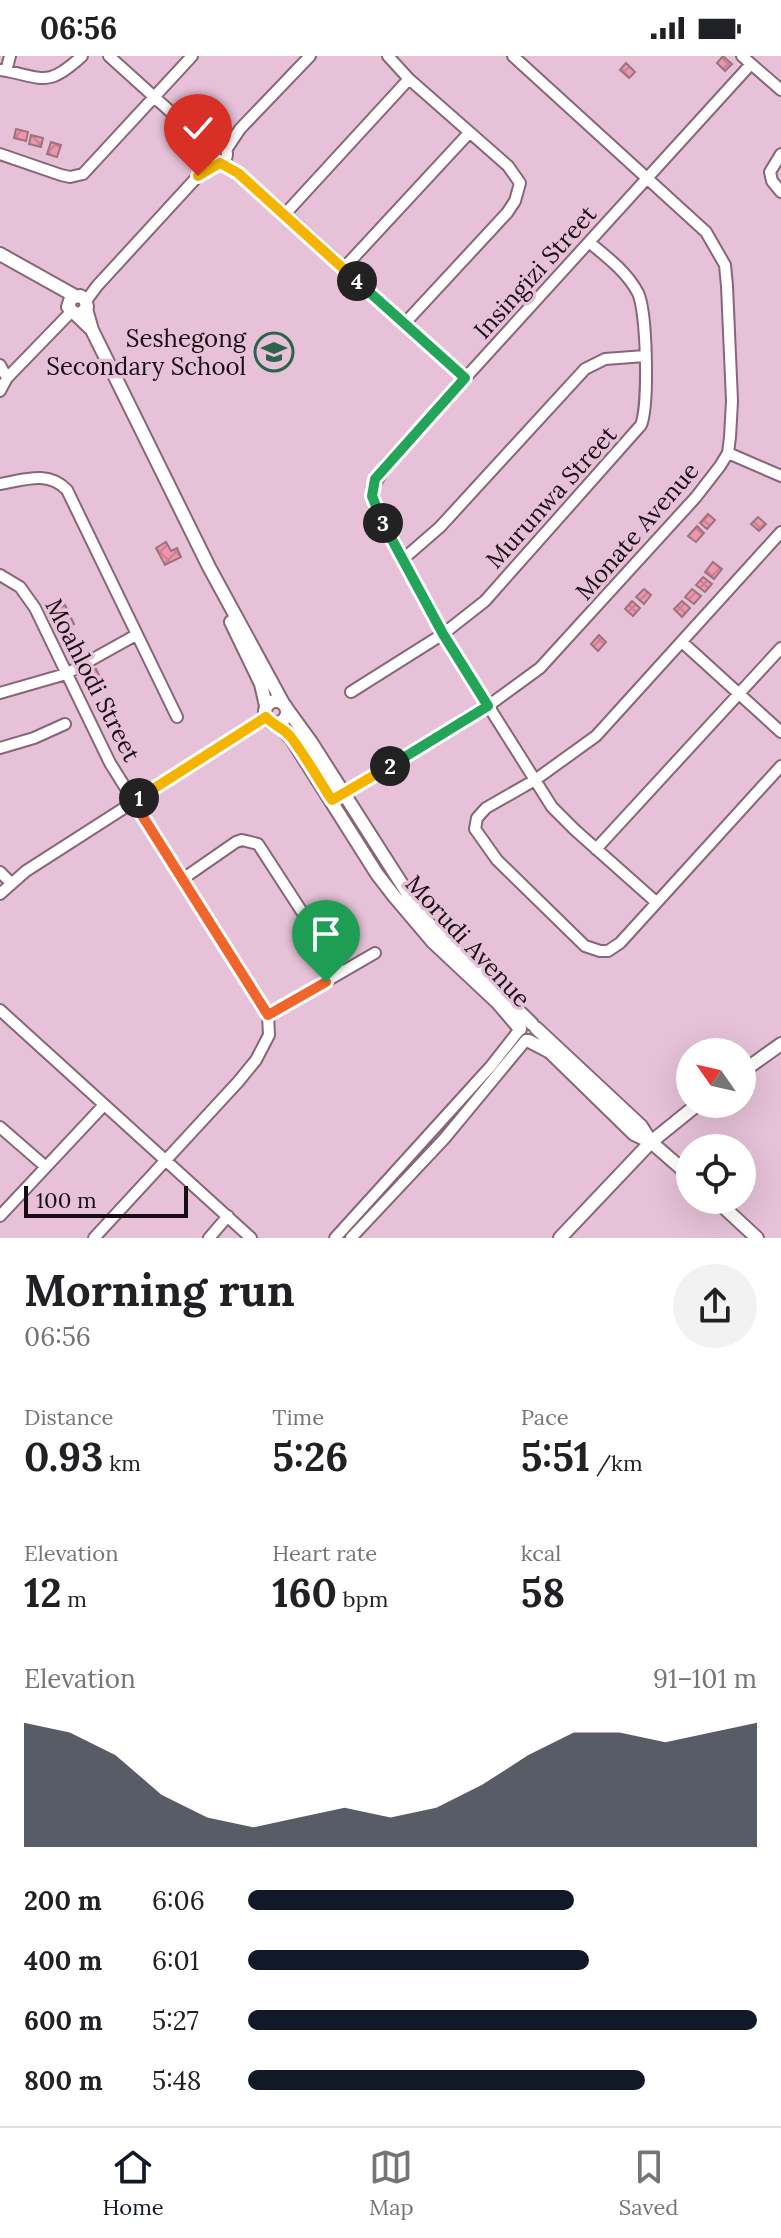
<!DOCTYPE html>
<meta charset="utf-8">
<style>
body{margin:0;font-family:Lora,serif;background:#f2f2f2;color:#202124;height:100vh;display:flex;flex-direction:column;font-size:30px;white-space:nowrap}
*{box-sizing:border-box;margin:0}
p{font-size:26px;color:#757577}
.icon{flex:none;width:44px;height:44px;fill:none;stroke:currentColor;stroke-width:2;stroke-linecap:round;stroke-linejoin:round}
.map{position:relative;height:1182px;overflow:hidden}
.sheet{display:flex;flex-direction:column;background:#fff;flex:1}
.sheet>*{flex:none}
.needle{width:52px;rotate:304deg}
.tools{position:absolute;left:676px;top:982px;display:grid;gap:16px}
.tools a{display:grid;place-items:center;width:80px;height:80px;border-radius:50%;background:#fff;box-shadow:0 8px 32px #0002;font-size:40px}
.scale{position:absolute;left:24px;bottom:20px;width:164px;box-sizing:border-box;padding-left:8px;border:4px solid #190d15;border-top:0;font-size:22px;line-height:28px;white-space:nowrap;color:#190d15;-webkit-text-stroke:6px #e6c1d7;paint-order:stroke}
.pin{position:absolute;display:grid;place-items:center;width:68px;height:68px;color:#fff;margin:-82px -34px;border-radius:50% 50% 50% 0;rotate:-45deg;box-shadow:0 0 8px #0007}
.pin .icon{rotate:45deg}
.km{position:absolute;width:40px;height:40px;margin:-20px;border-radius:50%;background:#222;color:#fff;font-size:22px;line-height:40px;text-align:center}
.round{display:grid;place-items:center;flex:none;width:84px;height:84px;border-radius:42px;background:#f2f2f2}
.summary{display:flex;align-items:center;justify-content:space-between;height:136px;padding:0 24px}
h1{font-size:44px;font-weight:700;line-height:60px}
.metrics{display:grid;grid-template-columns:repeat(3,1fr);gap:12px;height:136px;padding:8px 24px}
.metrics div{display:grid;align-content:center}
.metrics b{font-size:40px;font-weight:700}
.metrics small{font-size:22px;font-weight:400}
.metrics p{font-size:22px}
.chart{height:224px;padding:16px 24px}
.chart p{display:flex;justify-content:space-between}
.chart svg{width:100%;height:144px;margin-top:8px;fill:#111827;opacity:.7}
ul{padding:0 24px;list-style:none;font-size:26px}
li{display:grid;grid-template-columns:128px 96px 1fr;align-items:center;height:60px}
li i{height:20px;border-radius:10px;background:#111827}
.status{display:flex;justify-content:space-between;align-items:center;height:56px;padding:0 40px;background:#fff;direction:ltr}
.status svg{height:22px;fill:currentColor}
.tab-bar{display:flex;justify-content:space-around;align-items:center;height:112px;border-top:2px solid #e0e0e0;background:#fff;font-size:22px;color:#757577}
.tab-bar a{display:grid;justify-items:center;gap:4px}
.tab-bar .on{color:#111827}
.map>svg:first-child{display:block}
.building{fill:url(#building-cross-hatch);stroke:#9c747e;stroke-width:2}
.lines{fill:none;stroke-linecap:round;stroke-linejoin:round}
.minor-casing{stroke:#88667a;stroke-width:14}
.tertiary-casing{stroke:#88667a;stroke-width:16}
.minor{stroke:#fff;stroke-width:10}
.tertiary{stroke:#fff;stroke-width:12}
.split-1-casing{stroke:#fff;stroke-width:16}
.split-2-casing{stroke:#fff;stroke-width:16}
.split-3-casing{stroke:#fff;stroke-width:16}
.split-4-casing{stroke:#fff;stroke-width:16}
.split-5-casing{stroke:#fff;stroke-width:16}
.split-1{stroke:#f0652b;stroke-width:10}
.split-2{stroke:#f5b400;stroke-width:10}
.split-3{stroke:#22a559;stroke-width:10}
.split-4{stroke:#22a559;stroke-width:10}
.split-5{stroke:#f5b400;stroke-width:10}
.labels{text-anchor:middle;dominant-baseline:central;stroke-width:7;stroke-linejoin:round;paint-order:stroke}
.street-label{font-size:24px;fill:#190d15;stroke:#e6c1d7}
.poi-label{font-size:24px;fill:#190d15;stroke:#e6c1d7;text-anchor:end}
</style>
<div class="status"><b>06:56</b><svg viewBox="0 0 49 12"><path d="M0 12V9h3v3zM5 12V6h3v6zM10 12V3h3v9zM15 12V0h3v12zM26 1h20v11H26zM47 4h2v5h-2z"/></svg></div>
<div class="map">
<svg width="781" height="1182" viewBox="0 0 781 1182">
<defs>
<pattern id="building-cross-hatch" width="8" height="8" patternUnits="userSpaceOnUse" patternTransform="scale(2)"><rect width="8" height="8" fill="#ef95ae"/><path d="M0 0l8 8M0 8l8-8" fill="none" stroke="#cc7f95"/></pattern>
</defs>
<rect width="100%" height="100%" fill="#e6c1d7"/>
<path class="building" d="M723 0 732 8 725 15 717 7Z
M626 7 635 16 629 22 620 14Z
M16 73 28 76 26 85 14 82Z
M31 79 43 82 41 91 29 88Z
M51 86 61 89 57 101 47 98Z
M708 458 715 464 707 473 700 467Z
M758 461 766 468 759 475 751 468Z
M697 470 704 477 696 486 688 480Z
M166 486 171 495 177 492 181 501 165 509 156 492Z
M713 506 722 513 714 523 705 516Z
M703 521 712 528 705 536 696 529Z
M644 533 651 539 644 548 636 541Z
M692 533 701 540 694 548 685 541Z
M632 545 640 552 633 560 625 553Z
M682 545 690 552 682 561 674 553Z
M65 549 74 568 63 573 54 554Z
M599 579 606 586 598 595 591 588Z
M96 613 105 632 94 637 85 619Z
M118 661 127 680 117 685 108 666Z"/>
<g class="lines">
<defs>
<path id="minor" d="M109 0 194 77 208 96
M388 0 409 23 508 110 520 127 515 145 507 157 405 267
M742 0 781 34
M0 14C44 21 46 33 82 0
M6 15 10 0
M207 98a10 10 0 1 1 20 0a10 10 0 1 1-20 0Z
M226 94 240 73 310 0
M0 98 61 119 70 121 83 118 192 0
M781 98 770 116 772 125 781 136
M220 107 238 117 285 158 465 322
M285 158 409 23
M343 213 469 77
M86 245 97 230 198 120 215 108
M0 309 7 322 0 335
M7 322 71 256
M728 397 781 420
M0 428C24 424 48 414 67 434L177 661
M781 476 596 680 535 724 486 752 477 762 475 773 497 804 585 890 600 895H608L620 887 781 710
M402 504 440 471 585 313 605 303 645 300
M0 519 20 531 35 552 110 707 263 951 268 959 269 979 256 1004 238 1026 94 1182
M682 586 781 676
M351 636 443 578 485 545 641 369C649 349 647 256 638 237 627 216 607 201 590 187
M0 637 66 618 136 579
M0 692 34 682 65 668
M337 741 488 650 540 612 696 441 720 410 728 397 730 381 732 345 727 230 725 209 706 176 513 0
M596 793 781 592
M0 816 11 827
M184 822 236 786 242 784 258 788 341 916
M0 838 26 815 266 661
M656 846 575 774 552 751 443 578 375 450 372 433 387 408 751 8
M0 954 251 1182
M268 959 375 897
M0 1071 46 1111
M0 1160 104 1049
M209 1182 228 1160
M335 1182 491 1010 520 973
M351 1182 444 1083 526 984"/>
<path id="tertiary" d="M0 198 75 240
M86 253 92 274 209 511 283 647
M76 258 82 257 87 251 85 243 80 240 71 242 68 251 90 272
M231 566 261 628 266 650
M265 656a11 11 0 1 1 22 0a11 11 0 1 1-22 0Z
M287 653 311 686 424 863 532 968
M278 668 291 682 377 818 394 840 433 886 498 947 520 973
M536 972 641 1070 651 1086 690 1120
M529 985 550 996 634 1078 651 1086
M742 1016 781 988
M716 1144 757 1182
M560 1182 651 1086 698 1048"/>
</defs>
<use href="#minor" class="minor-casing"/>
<use href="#tertiary" class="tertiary-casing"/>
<use href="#minor" class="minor"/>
<use href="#tertiary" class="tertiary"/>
</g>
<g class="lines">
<defs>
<path id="split-1" d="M139 742 133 745 268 959 326 926"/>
<path id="split-2" d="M139 742 266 661C273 669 282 671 290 680 305 699 318 723 332 744L390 710"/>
<path id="split-3" d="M383 467 443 578 488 650 390 710"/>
<path id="split-4" d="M357 225 465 322 375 423 372 440 383 467"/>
<path id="split-5" d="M198 120 220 107 238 117 357 225"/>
</defs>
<use href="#split-1" class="split-1-casing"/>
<use href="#split-2" class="split-2-casing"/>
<use href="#split-3" class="split-3-casing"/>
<use href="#split-4" class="split-4-casing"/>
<use href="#split-5" class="split-5-casing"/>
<use href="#split-1" class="split-1"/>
<use href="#split-2" class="split-2"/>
<use href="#split-3" class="split-3"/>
<use href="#split-4" class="split-4"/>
<use href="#split-5" class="split-5"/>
</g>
<defs>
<symbol id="school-ring" viewBox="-11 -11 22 22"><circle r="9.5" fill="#e6c1d7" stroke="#2c634a" stroke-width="1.5"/><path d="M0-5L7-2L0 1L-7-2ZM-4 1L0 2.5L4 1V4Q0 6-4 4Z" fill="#2c634a"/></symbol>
</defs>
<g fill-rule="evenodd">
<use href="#school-ring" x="252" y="274" width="44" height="44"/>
</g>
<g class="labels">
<g class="street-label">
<text transform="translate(535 216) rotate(-48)">Insingizi Street</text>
<text transform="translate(551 441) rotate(-48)">Murunwa Street</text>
<text transform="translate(637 475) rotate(-49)">Monate Avenue</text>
<text transform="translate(93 624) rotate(63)">Moahlodi Street</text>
<text transform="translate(468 885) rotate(47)">Morudi Avenue</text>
</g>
<g class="poi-label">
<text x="246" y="282">Seshegong<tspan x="246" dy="28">Secondary School</tspan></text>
</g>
</g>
</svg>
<div class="tools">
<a><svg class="needle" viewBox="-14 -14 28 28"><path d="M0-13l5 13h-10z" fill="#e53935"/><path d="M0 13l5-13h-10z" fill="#757577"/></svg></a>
<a><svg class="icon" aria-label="locate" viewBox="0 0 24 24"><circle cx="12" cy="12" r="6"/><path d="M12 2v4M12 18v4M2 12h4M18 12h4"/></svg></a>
</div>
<div class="scale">100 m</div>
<div class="pin" style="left:326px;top:926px;background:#1e9e55"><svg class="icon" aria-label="arrive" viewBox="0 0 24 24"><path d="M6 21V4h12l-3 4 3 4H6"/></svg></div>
<div class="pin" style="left:198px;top:120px;background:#d93025"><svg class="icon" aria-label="check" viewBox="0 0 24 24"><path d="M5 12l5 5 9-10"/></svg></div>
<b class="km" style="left:139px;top:742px">1</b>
<b class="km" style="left:390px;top:710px">2</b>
<b class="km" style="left:383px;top:467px">3</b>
<b class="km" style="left:357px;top:225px">4</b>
</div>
<section class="sheet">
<div class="summary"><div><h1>Morning run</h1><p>06:56</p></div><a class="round"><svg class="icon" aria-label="share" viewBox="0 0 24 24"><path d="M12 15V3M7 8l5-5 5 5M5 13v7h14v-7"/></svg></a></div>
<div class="metrics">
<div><p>Distance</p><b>0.93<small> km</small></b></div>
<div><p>Time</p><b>5:26</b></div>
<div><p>Pace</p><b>5:51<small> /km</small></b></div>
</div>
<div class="metrics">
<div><p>Elevation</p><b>12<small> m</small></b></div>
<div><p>Heart rate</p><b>160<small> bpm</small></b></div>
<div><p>kcal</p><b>58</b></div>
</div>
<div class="chart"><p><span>Elevation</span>91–101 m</p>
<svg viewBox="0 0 160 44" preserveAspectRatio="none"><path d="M0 44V6L10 9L20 16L30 28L40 35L50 38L60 35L70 32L80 35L90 32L100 25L110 16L120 9L130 9L140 12L150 9L160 6V44z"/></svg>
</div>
<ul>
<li><b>200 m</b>6:06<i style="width:64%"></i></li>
<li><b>400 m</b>6:01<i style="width:67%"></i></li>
<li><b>600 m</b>5:27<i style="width:100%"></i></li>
<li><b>800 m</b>5:48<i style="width:78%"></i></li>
</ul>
</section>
<nav class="tab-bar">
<a class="on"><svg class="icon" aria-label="home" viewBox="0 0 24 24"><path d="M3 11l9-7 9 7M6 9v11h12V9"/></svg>Home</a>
<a><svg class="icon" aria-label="map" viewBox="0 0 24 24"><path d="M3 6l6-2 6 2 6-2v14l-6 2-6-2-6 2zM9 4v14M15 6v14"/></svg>Map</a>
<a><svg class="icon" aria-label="saved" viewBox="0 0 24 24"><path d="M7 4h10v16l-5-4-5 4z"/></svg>Saved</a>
</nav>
